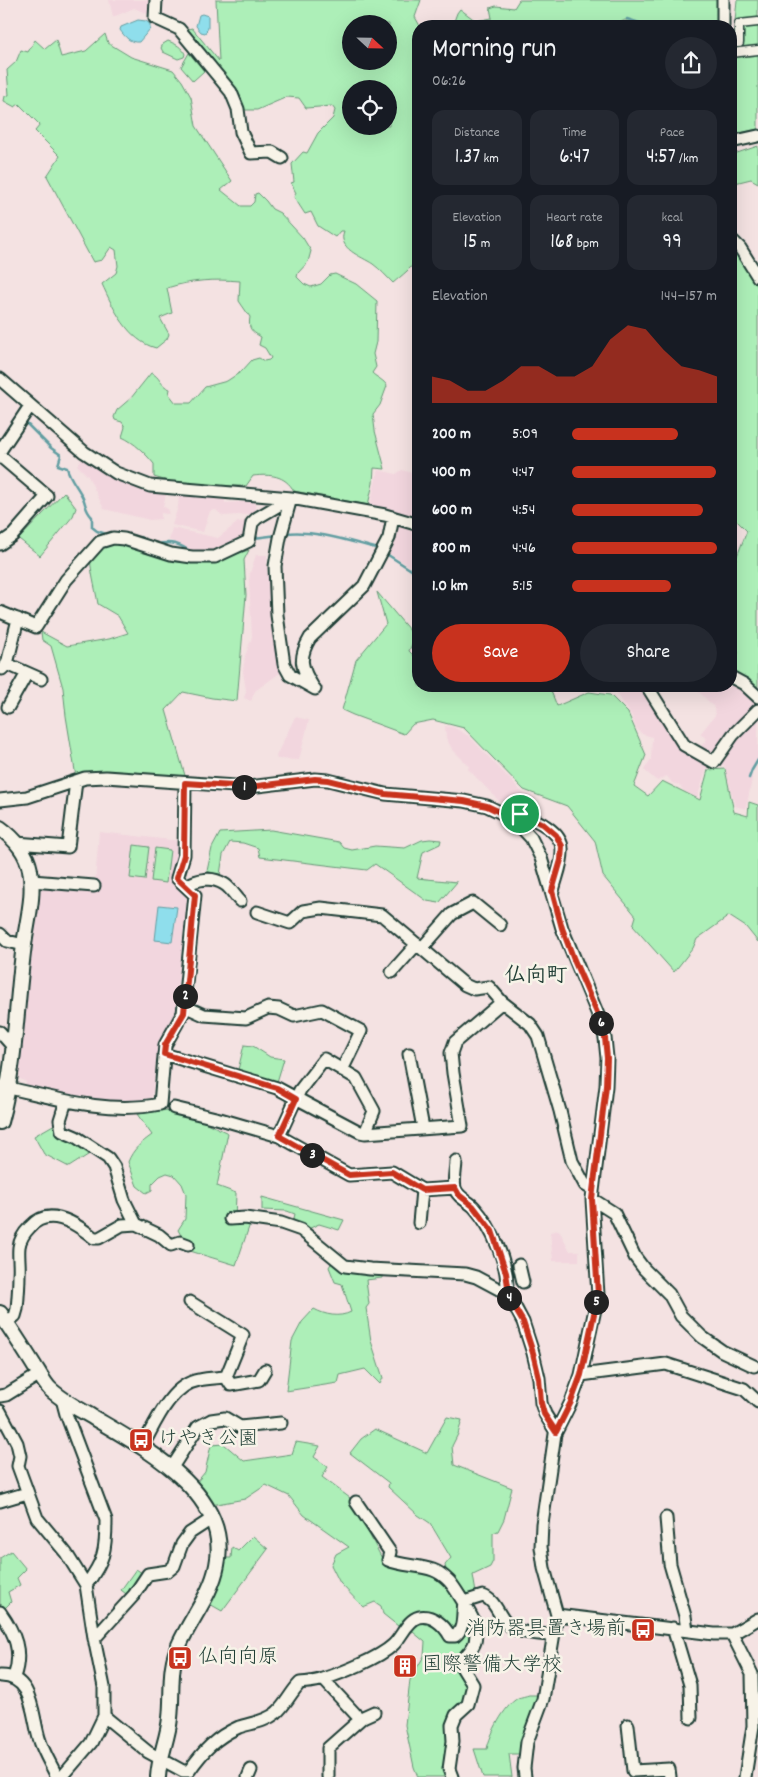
<!DOCTYPE html>
<meta charset="utf-8">
<style>
body{margin:0;font-family:Dekko,"Klee One",sans-serif;background:#242831;color:#f1f3f6;height:100vh;display:flex;flex-direction:column;font-size:19px;white-space:nowrap}
*{box-sizing:border-box;margin:0}
p{font-size:16px;color:#9ea1a6}
.icon{flex:none;width:28px;height:28px;fill:none;stroke:currentColor;stroke-width:2;stroke-linecap:round;stroke-linejoin:round}
.map{position:relative;flex:1;overflow:hidden}
.drawer{position:absolute;left:412px;top:20px;width:325px;height:672px;display:flex;flex-direction:column;background:#171b24;border-radius:20px;box-shadow:0 5px 20px #0002}
.drawer>*{flex:none}
.needle{width:32px;rotate:112deg}
.tools{position:absolute;left:342px;top:15px;display:grid;gap:10px}
.tools a{display:grid;place-items:center;width:55px;height:55px;border-radius:50%;background:#171b24;box-shadow:0 5px 20px #0002;font-size:25px}
.pin{position:absolute;display:grid;place-items:center;width:42px;height:42px;color:#fff;margin:-21px;border:2px solid #fff;border-radius:50%;box-shadow:0 1px 5px #0007}
.km{position:absolute;width:25px;height:25px;margin:-12px;border-radius:50%;background:#222;color:#fff;font-size:14px;line-height:25px;text-align:center}
.round{display:grid;place-items:center;flex:none;width:52px;height:52px;border-radius:26px;background:#242831}
.summary{display:flex;align-items:center;justify-content:space-between;height:85px;padding:0 20px}
h1{font-size:28px;font-weight:600;line-height:38px}
.metrics{display:grid;grid-template-columns:repeat(3,1fr);gap:8px;height:85px;padding:5px 20px}
.metrics div{display:grid;align-content:center;border-radius:12px;background:#242831;text-align:center}
.metrics b{font-size:21px;font-weight:600}
.metrics small{font-size:14px;font-weight:400}
.metrics p{font-size:14px}
.chart{height:140px;padding:10px 20px}
.chart p{display:flex;justify-content:space-between}
.chart svg{width:100%;height:90px;margin-top:5px;fill:#c8321e;opacity:.7}
.button{display:flex;gap:10px;margin-top:auto;padding:10px 20px}
.button a{flex:1;height:58px;border-radius:30px;background:#c8321e;color:#fff;font-size:20px;font-weight:600;line-height:58px;text-align:center}
.button a+a{background:#242831;color:#f1f3f6}
ul{padding:0 20px;list-style:none;font-size:16px}
li{display:grid;grid-template-columns:80px 60px 1fr;align-items:center;height:38px}
li i{height:12px;border-radius:6px;background:#c8321e}
.map>svg:first-child{display:block}
.built{fill:#f2d6de}
.green{fill:#adefb8;stroke:#669676;fill-rule:evenodd}
.water{fill:#8fdeec;stroke:#629ea2}
.lines{fill:none;stroke-linecap:round;stroke-linejoin:round}
.stream{stroke:#629ea2;stroke-width:2.5}
.pedestrian-casing{stroke:#1f3d34;stroke-width:11}
.minor-casing{stroke:#1f3d34;stroke-width:15}
.tertiary-casing{stroke:#1f3d34;stroke-width:18}
.pedestrian{stroke:#f7f3e8;stroke-width:8}
.minor{stroke:#f7f3e8;stroke-width:11}
.tertiary{stroke:#f7f3e8;stroke-width:14}
.route-casing{stroke:#fff;stroke-width:10}
.route{stroke:#c8321e;stroke-width:6}
.labels{text-anchor:middle;dominant-baseline:central;stroke-width:5;stroke-linejoin:round;paint-order:stroke}
.poi-label{font-size:20px;fill:#1f3d34;stroke:#f7f3e8;text-anchor:start}
.neighbourhood-label{font-size:21px;font-weight:bold;fill:#1f3d34;stroke:#f7f3e8}
</style>
<div class="map">
<svg width="758" height="1777" viewBox="0 0 758 1777">
<rect width="100%" height="100%" fill="#f4e2e2"/>
<filter id="ink" filterUnits="userSpaceOnUse"><feTurbulence type="fractalNoise" baseFrequency=".02" numOctaves="2"/><feDisplacementMap in="SourceGraphic" scale="10" xChannelSelector="R" yChannelSelector="G"/><feConvolveMatrix kernelMatrix="1 2 1 2 8 2 1 2 1" color-interpolation-filters="sRGB"/></filter>
<g filter="url(#ink)">
<path class="built" d="M109 0H148V14L134 8 113 17Z
M85 455 122 480V483L166 494 163 506 169 510 168 514 161 513V519L150 520 104 509 88 476 77 465Z
M378 470 396 474 402 470 419 475V519L370 505Z
M179 494 225 498V503L255 501V514L223 516 216 510 210 511 203 532 172 525 178 507Z
M250 521 248 537H243L215 552 192 550 169 540 172 528 218 538 238 522Z
M397 525 419 533V572L387 552Z
M256 555H267V573H274L284 670 255 691 251 701 244 698 246 691 243 671 245 656 252 637 249 582 250 573Z
M731 680 758 703V760L751 769 752 779 746 809 735 806 724 765H711L707 768 697 798 684 791 679 785 672 783 667 776 657 781 644 770 651 759 652 737 642 734 636 728 631 715 617 693 619 686H644L684 749 701 752 702 745 707 739 700 734 716 714 713 706 693 686H731Z
M295 717 309 720 299 760 277 759 276 756Z
M445 726 453 727 469 736 523 793 536 798 528 815 516 811 500 802 468 769 469 766 452 749 446 738Z
M99 832 180 841 178 856 171 882 187 898 175 1015 163 1036 157 1053 152 1096 150 1098 120 1102 25 1087 26 1082 17 1077 37 874 95 882Z
M559 1230 570 1251H579V1261H553L550 1232Z"/>
<path class="green" d="M216 0H421L415 17 420 26 419 218C407 231 423 243 418 256 414 267 401 276 393 283 387 277 380 269 373 264 361 256 337 249 344 231H340L335 237 318 226 311 212 305 214 294 197 296 193 291 183 294 182 292 164 303 152 307 153 318 133 333 118 335 110 332 106 306 108 299 98 287 97 257 110H243L241 97 186 33 188 29 192 28 219 61ZM351 24H389V61H351ZM351 89H389V126H351Z
M519 0H718V26H637L625 20 613 26H459L453 24 457 13 460 9 476 21 492 18 490 8 496 6 514 8Z
M737 0H758V129L731 135V49L734 32Z
M105 34 108 43 131 57 173 70 182 81 191 97 196 126 232 181 221 190 241 206H250L254 202 255 194 258 193 266 201 272 209 280 213 303 238 311 251 308 262 298 273 297 277 304 284 311 287 321 284 330 275 335 274 356 284 377 301 376 342 373 354 376 367 372 373C377 378 384 380 387 386L380 405 373 414 375 431 385 469 374 468 373 483 368 505 294 491C285 475 270 474 253 476L246 486C216 486 182 487 154 477V464C145 453 135 443 122 437L125 427 122 422 115 420 114 417 117 410 131 398 151 373C160 376 160 386 170 389L169 394 176 403H191L205 387 227 381 242 371 252 360 259 358 264 361 269 360 271 358 265 348 259 345 261 337C251 331 248 329 250 317L239 301 240 281C214 279 192 280 167 288L172 313 160 318 169 334 167 339 156 348C128 341 113 308 102 284L116 273 118 266 116 250 111 247 102 260 93 262 47 176 60 156 35 131 40 125 19 104 15 107 4 101 5 96 9 95 7 70 16 62 21 50 28 52 35 40 45 49 56 40 61 57 86 51Z
M168 41C176 44 182 47 185 54L184 57 178 59 163 52 161 48 163 44Z
M189 53 204 71 193 81 181 67Z
M758 146V183L751 179 731 184V155Z
M731 247 751 273 758 288V691L731 667V658H736L738 653 735 643 731 642V571L747 531 731 515Z
M64 492 76 508 73 516 40 556 19 539Z
M118 539 213 561 249 550 244 560 246 595 237 701 212 698 183 692 166 710 186 779 112 772 76 777 66 716 63 688 51 646 42 640 41 632 67 646 109 639 128 633 118 616 98 604C95 586 90 570 90 552Z
M377 592 415 637 409 651 419 661V686H549L557 706 589 692 610 695 628 713 646 755 634 786 648 796 662 781 700 800 708 770 725 769 734 812 748 816 749 802 758 805V942L746 927 729 916 697 939 693 948 674 972 633 926 636 916 603 876 595 841 567 806 524 790 464 728 433 720 413 724 404 734 353 715 342 710 356 660 386 624Z
M271 830 339 842 344 848 352 850 375 846 405 848 422 840 430 839 441 840 440 844 423 852 417 878 457 882 439 903 427 901 375 864 367 870 260 857 258 848 243 843 230 842 223 855 220 875 207 871 212 848 220 833Z
M134 845 149 847 145 880 130 878Z
M155 848 170 850 166 883 151 881Z
M244 1045 253 1046 270 1057 284 1059 277 1082 238 1070Z
M168 1110 200 1120 228 1133 217 1186 236 1193 235 1222 250 1224 236 1265 190 1251 178 1230 185 1219 186 1194 182 1184 174 1175 167 1173 160 1176 152 1184V1190L146 1193 137 1186 128 1162C133 1149 141 1143 152 1135L137 1114Z
M55 1124 67 1137 91 1153 69 1167 44 1154 34 1136Z
M262 1197 344 1220 339 1230 319 1224 306 1230 293 1222 295 1214 287 1211 262 1210Z
M332 1262 383 1271 382 1278 366 1280 369 1304 366 1308 371 1341 383 1378 380 1384 365 1369 340 1375 338 1383 286 1391 292 1341 302 1322 314 1309C325 1315 339 1318 351 1312L342 1284 335 1282 329 1267Z
M447 1417 462 1420 458 1434 452 1446 454 1465 512 1488 504 1519 498 1531 493 1533V1561L490 1567 473 1575 476 1593 467 1594 456 1580 446 1570 445 1565 451 1558 430 1523 418 1515 388 1487 389 1483 350 1453 361 1439 375 1429 427 1453Z
M296 1442 320 1446 314 1457 328 1467 322 1477 350 1498 386 1566 431 1575 446 1584 473 1625 472 1643 460 1654 470 1687 466 1702 454 1714 449 1777H418L414 1767 405 1725 410 1680 424 1656 425 1642 413 1632 398 1626 383 1614 381 1606 375 1602 363 1607 340 1583 331 1565 336 1554 349 1547 304 1515 289 1496 266 1485 245 1499 211 1505 196 1483 205 1472 211 1445 224 1444 244 1461 292 1454Z
M253 1536 268 1549 222 1611 208 1603 219 1583 224 1558H231L232 1547 238 1551Z
M11 1551 26 1569 17 1578 20 1585 8 1592 11 1602 4 1609 0 1604V1558Z
M136 1569 145 1575 130 1597 121 1590Z
M529 1695H539L519 1754H509L512 1777H483L474 1749H487C490 1734 504 1706 518 1698 521 1697 526 1696 529 1695Z"/>
<path class="water" d="M202 14 208 16V28L205 33 201 32 196 26 199 15Z
M138 20 146 21 150 24V29L139 42C130 43 125 37 120 30L121 27Z
M159 905 177 907 172 942 155 940Z"/>
<g class="lines">
<path class="stream" d="M627 19 649 26
M26 423 51 448 61 455 58 465 67 468C70 479 77 486 82 496 87 505 84 509 92 517V527L97 531 109 535
M286 533C318 530 348 541 379 549
M254 538 278 535
M136 539 140 537 149 542
M157 544C171 541 181 544 192 553
M385 553 419 575
M749 778 752 770 758 760"/>
<defs>
<path id="pedestrian" d="M731 49 732 43H739V24L758 22
M731 53 758 50"/>
<path id="minor" d="M156 0 155 18 179 29 231 92 238 109 241 132 251 153 272 152 282 158
M723 0V26
M731 142 758 136
M731 239 740 248 758 277
M0 379 84 452 116 473 150 486 291 498 385 515 419 525
M0 451 30 406
M0 456 47 496 13 535 0 544
M291 498 280 538 275 566 277 615 284 664 290 675 315 689
M0 612 36 627 66 580 100 542 113 538 124 539 171 554 192 557H215L249 541 252 523 257 518 291 498
M7 664 41 679
M2 669 7 664 18 619
M731 677 744 684 758 697
M647 686 684 745 714 762 733 735 758 710
M313 687C301 668 298 658 310 638L364 586 389 538 393 517
M8 707 27 673
M0 800 27 797 85 778 106 777 249 787 315 779 328 780 385 794 464 801 487 806 506 815 519 825 531 838 541 858 562 928 601 1022 605 1038 607 1058 606 1086 592 1199 598 1295 581 1375 571 1402 555 1434 542 1524 541 1547 544 1568 557 1615 543 1699 527 1742 524 1768 525 1777
M506 815C511 815 517 814 522 815 536 819 562 832 562 849 563 863 556 878 553 891
M16 843 68 847 76 781
M32 881 94 886
M186 886C197 879 212 876 224 884 230 887 235 896 240 901
M257 912 290 923 303 911 321 908 382 915 465 985 474 989 489 987 502 1002 530 1024 538 1036 560 1111 572 1161 585 1185 592 1189
M0 934 7 941 24 945
M422 948 452 914 473 903 500 925
M392 972 417 944
M184 1006 204 1015 246 1018 268 1008 279 1009 294 1016 322 1010 361 1031 342 1070
M0 1032 14 1048
M164 1054 277 1088 360 1132 365 1133 374 1111 356 1078 324 1059 300 1090 279 1136
M409 1054 423 1128
M0 1086C52 1097 107 1115 160 1104L165 1045 183 1013 195 895 177 878 184 855 185 783
M66 1101 60 1120 62 1131 76 1137 108 1158 114 1167 124 1200 136 1224 159 1235 171 1245 180 1242 188 1245
M174 1108 220 1119 279 1136 349 1175 392 1172 422 1190 419 1223
M365 1133 462 1126 453 1073 451 1053 455 1042 502 1002
M456 1161C456 1169 453 1180 455 1188 457 1197 468 1201 474 1207 491 1226 511 1267 506 1293
M422 1190 455 1188
M592 1199 614 1213 635 1257 644 1269 669 1294 681 1316 702 1337 722 1351 754 1366
M230 1219 245 1218 281 1223 301 1230 345 1266 370 1269 465 1274 476 1277 506 1293 514 1305 523 1322 533 1353 539 1378 541 1403 545 1414 556 1432
M519 1265 523 1282
M6 1322 15 1316 17 1309C18 1298 19 1286 19 1274 20 1265 18 1256 19 1247 20 1239 24 1233 30 1227 49 1205 77 1224 94 1238H99L122 1225 136 1224
M581 1375 666 1364 744 1389 758 1402
M226 1377 231 1385 259 1380 265 1370
M0 1396 6 1395 40 1374
M62 1399 66 1414 106 1520C106 1551 104 1561 86 1585L94 1638 104 1687V1716L91 1743 62 1777
M0 1411 17 1443 20 1456 18 1466 37 1518 66 1553 86 1585
M142 1447C155 1424 170 1385 199 1380 208 1378 217 1378 226 1377L243 1335 190 1302
M171 1469 198 1427 211 1420 225 1418 240 1427 281 1423
M0 1501 27 1493
M356 1502 390 1552 388 1560C402 1566 419 1565 433 1570 439 1572 444 1576 449 1581 454 1586 475 1620 476 1627 476 1631 476 1638 475 1642 473 1650 463 1657 460 1664L473 1685 468 1704 456 1715 452 1725 453 1741 449 1769 452 1777
M666 1518 670 1564 685 1616 687 1630
M0 1612C15 1633 23 1652 14 1677
M557 1615 714 1634H732
M673 1628 690 1685 691 1718
M732 1634 752 1674 753 1726 745 1777
M732 1634 758 1619
M94 1639 134 1595 148 1574 168 1571 174 1566 182 1544 190 1533 213 1518
M0 1676C33 1675 32 1715 39 1738 43 1752 51 1764 57 1777
M323 1679 360 1719
M104 1716 148 1752 183 1771H189C203 1751 216 1737 239 1727 251 1723 265 1722 276 1713 285 1706 291 1692 300 1683 308 1682 316 1682 323 1679 342 1673 379 1658 393 1645 402 1637 407 1620 419 1617 432 1614 444 1625 450 1636H455C465 1629 462 1613 464 1602L483 1596C495 1600 498 1614 506 1623 517 1634 534 1633 548 1635L555 1631
M628 1725 633 1771 669 1769 670 1777
M248 1777 251 1770
M328 1777V1748L363 1717 374 1712"/>
<path id="tertiary" d="M0 828C14 838 27 853 30 870 35 895 27 921 24 945 16 1005 16 1064 0 1122
M0 1313C12 1331 24 1349 35 1367 40 1374 44 1383 50 1389 63 1401 79 1409 94 1418 145 1448 232 1494 217 1565 212 1593 192 1617 180 1643 168 1667 173 1692 170 1718 168 1738 159 1757 158 1777"/>
</defs>
<use href="#pedestrian" class="pedestrian-casing"/>
<use href="#minor" class="minor-casing"/>
<use href="#tertiary" class="tertiary-casing"/>
<use href="#pedestrian" class="pedestrian"/>
<use href="#minor" class="minor"/>
<use href="#tertiary" class="tertiary"/>
</g>
</g>
<g class="lines" filter="url(#ink)">
<defs>
<path id="route" d="M315 779 328 780 385 794 464 801 487 806 506 815 520 814 543 824 556 835 562 846 561 860 552 891 562 928 574 960 601 1022 605 1038 607 1058 606 1086 592 1199 598 1295 581 1375 571 1402 556 1432 544 1414 541 1403 539 1378 533 1353 523 1322 506 1293 508 1286 506 1273 492 1231 473 1206 459 1195 455 1188 422 1190 392 1172 349 1175 279 1136 296 1099 277 1088 164 1054 165 1045 184 1013 195 895 177 878 184 855 185 783 249 787Z"/>
</defs>
<use href="#route" class="route-casing"/>
<use href="#route" class="route"/>
</g>
<defs>
<symbol id="bus-square" viewBox="-11 -11 22 22"><rect x="-9" y="-9" width="18" height="18" rx="4" fill="#c8321e" stroke="#f7f3e8"/><path d="M-5-6H5V4H4V6H2V4H-2V6H-4V4H-5ZM-3.5-4V0h7V-4ZM-3.5 1.2v1.5H-2V1.2ZM2 1.2v1.5H3.5V1.2Z" fill="#fff"/></symbol>
<symbol id="building-square" viewBox="-11 -11 22 22"><rect x="-9" y="-9" width="18" height="18" rx="4" fill="#c8321e" stroke="#f7f3e8"/><path d="M-4-6H4V6H1V3H-1V6H-4ZM-2.5-4.3h1.7v1.8h-1.7ZM.8-4.3h1.7v1.8H.8ZM-2.5-1h1.7V.8h-1.7ZM.8-1h1.7V.8H.8Z" fill="#fff"/></symbol>
</defs>
<g fill-rule="evenodd">
<use href="#bus-square" x="127" y="1426" width="28" height="28"/>
<use href="#bus-square" x="629" y="1616" width="28" height="28"/>
<use href="#bus-square" x="166" y="1644" width="28" height="28"/>
<use href="#building-square" x="391" y="1652" width="28" height="28"/>
</g>
<g class="labels">
<g class="poi-label">
<text x="158" y="1440">けやき公園</text>
<text x="626" y="1630" text-anchor="end">消防器具置き場前</text>
<text x="198" y="1658">仏向向原</text>
<text x="422" y="1666">国際警備大学校</text>
</g>
<g class="neighbourhood-label">
<text x="536" y="977">仏向町</text>
</g>
</g>
</svg>
<div class="tools">
<a><svg class="needle" viewBox="-14 -14 28 28"><path d="M0-13l5 13h-10z" fill="#e53935"/><path d="M0 13l5-13h-10z" fill="#9ea1a6"/></svg></a>
<a><svg class="icon" aria-label="locate" viewBox="0 0 24 24"><circle cx="12" cy="12" r="6"/><path d="M12 2v4M12 18v4M2 12h4M18 12h4"/></svg></a>
</div>
<div class="pin" style="left:520px;top:814px;background:#1e9e55"><svg class="icon" aria-label="arrive" viewBox="0 0 24 24"><path d="M6 21V4h12l-3 4 3 4H6"/></svg></div>
<b class="km" style="left:244px;top:787px">1</b>
<b class="km" style="left:185px;top:996px">2</b>
<b class="km" style="left:312px;top:1155px">3</b>
<b class="km" style="left:509px;top:1298px">4</b>
<b class="km" style="left:596px;top:1302px">5</b>
<b class="km" style="left:601px;top:1023px">6</b>
<section class="drawer">
<div class="summary"><div><h1>Morning run</h1><p>06:26</p></div><a class="round"><svg class="icon" aria-label="share" viewBox="0 0 24 24"><path d="M12 15V3M7 8l5-5 5 5M5 13v7h14v-7"/></svg></a></div>
<div class="metrics">
<div><p>Distance</p><b>1.37<small> km</small></b></div>
<div><p>Time</p><b>6:47</b></div>
<div><p>Pace</p><b>4:57<small> /km</small></b></div>
</div>
<div class="metrics">
<div><p>Elevation</p><b>15<small> m</small></b></div>
<div><p>Heart rate</p><b>168<small> bpm</small></b></div>
<div><p>kcal</p><b>99</b></div>
</div>
<div class="chart"><p><span>Elevation</span>144–157 m</p>
<svg viewBox="0 0 160 44" preserveAspectRatio="none"><path d="M0 44V31L10 33L20 38L30 38L40 33L50 26L60 26L70 31L80 31L90 26L100 13L110 6L120 8L130 18L140 26L150 28L160 31V44z"/></svg>
</div>
<ul>
<li><b>200 m</b>5:09<i style="width:73%"></i></li>
<li><b>400 m</b>4:47<i style="width:99%"></i></li>
<li><b>600 m</b>4:54<i style="width:90%"></i></li>
<li><b>800 m</b>4:46<i style="width:100%"></i></li>
<li><b>1.0 km</b>5:15<i style="width:68%"></i></li>
</ul>
<div class="button"><a>Save</a><a>Share</a></div>
</section>
</div>
